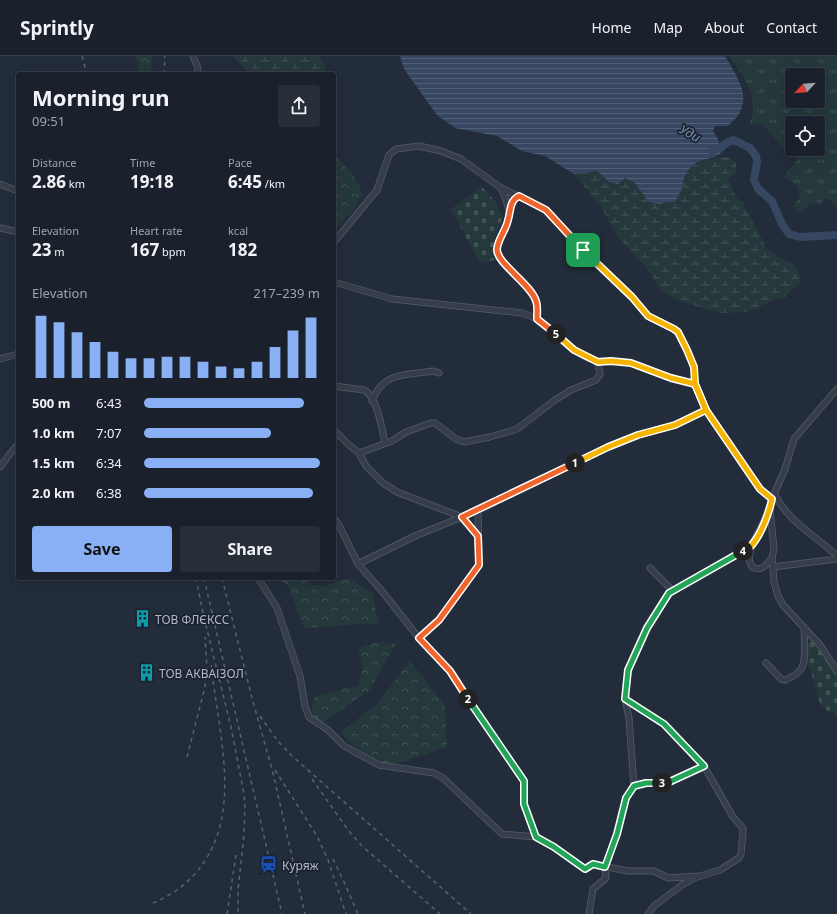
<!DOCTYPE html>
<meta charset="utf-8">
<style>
body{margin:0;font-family:"Noto Sans",sans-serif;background:#272e38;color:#f1f3f6;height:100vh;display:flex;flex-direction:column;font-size:15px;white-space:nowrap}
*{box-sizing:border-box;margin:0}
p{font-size:13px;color:#9fa3a9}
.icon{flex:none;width:22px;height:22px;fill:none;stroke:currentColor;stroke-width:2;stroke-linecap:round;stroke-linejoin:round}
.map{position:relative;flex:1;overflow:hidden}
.panel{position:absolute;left:16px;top:16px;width:320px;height:508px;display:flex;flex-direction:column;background:#1a212c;border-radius:4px;box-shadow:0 4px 16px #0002,0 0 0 1px #383e48}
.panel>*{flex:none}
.needle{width:26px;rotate:244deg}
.fabs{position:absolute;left:785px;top:12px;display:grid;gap:8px}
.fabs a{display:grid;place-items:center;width:40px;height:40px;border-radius:4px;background:#1a212c;box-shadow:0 4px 16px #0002,0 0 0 1px #383e48;font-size:20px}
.pin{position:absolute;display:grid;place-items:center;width:34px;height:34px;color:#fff;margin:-17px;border-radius:8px;box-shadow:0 2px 6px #0006}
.km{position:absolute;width:20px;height:20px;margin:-10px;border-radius:50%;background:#222;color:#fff;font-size:11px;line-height:20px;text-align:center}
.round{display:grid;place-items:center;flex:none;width:42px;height:42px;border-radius:4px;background:#272e38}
.head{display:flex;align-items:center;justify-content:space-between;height:68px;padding:0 16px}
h1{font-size:22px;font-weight:700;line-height:30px}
.figures{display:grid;grid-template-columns:repeat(3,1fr);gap:6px;height:68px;padding:4px 16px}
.figures div{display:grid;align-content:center}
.figures b{font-size:17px;font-weight:700}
.figures small{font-size:11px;font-weight:400}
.figures p{font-size:11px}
.chart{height:112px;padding:8px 16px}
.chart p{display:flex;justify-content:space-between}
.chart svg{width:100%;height:72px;margin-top:4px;stroke:#89aff5;stroke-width:6}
.action{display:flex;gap:8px;margin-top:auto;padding:8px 16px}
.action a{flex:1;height:46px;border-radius:4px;background:#89aff5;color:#111;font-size:16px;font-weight:700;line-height:46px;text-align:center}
.action a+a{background:#272e38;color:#f1f3f6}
ul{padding:0 16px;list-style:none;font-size:13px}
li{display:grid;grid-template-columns:64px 48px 1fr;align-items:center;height:30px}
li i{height:10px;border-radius:5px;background:#89aff5}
header{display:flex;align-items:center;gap:24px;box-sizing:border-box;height:56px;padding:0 20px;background:#1a212c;border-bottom:1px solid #383e48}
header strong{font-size:19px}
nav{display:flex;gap:22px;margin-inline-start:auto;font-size:14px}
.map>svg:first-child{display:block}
.grass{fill:url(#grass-tufts);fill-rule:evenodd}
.forest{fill:url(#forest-crowns)}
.wetland{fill:url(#wetland-marsh)}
.cemetery{fill:url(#cemetery-stones)}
.water{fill:url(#water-rules)}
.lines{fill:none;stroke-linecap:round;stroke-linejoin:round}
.river{stroke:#374761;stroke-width:8}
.minor-casing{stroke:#555c69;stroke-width:7}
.minor{stroke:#373e4b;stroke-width:5.5}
.rail{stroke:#596272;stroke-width:1.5;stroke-dasharray:4 4;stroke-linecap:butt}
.split-1-casing{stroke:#fff;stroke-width:8}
.split-2-casing{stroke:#fff;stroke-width:8}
.split-3-casing{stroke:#fff;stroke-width:8}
.split-4-casing{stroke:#fff;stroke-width:8}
.split-5-casing{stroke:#fff;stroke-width:8}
.split-6-casing{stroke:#fff;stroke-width:8}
.split-1{stroke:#f5b400;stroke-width:5}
.split-2{stroke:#f0652b;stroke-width:5}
.split-3{stroke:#22a559;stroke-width:5}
.split-4{stroke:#22a559;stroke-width:5}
.split-5{stroke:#f5b400;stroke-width:5}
.split-6{stroke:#f0652b;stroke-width:5}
.labels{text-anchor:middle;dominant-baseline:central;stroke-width:3.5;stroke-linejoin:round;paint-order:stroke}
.poi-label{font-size:12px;fill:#b2b9c6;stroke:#1c2330;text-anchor:start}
.water-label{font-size:13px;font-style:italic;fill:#7b8eae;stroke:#1c2330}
</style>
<header>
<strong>Sprintly</strong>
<nav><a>Home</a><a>Map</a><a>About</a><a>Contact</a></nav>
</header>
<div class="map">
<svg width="837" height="858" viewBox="0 0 837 858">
<defs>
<pattern id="grass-tufts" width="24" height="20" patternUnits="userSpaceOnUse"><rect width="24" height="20" fill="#25383b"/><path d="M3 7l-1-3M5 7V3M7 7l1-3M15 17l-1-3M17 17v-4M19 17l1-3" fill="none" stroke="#425356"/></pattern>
<pattern id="forest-crowns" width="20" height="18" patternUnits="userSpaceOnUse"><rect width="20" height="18" fill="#25383b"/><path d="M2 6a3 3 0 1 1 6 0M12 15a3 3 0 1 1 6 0" fill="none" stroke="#425356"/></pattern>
<pattern id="wetland-marsh" width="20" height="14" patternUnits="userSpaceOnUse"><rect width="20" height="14" fill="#25383b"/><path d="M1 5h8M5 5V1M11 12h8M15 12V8" fill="none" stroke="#425356"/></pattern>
<pattern id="cemetery-stones" width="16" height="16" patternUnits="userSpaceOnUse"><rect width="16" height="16" fill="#25383b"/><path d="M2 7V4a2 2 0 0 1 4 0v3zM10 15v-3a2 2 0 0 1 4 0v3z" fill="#425356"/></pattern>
<pattern id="water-rules" width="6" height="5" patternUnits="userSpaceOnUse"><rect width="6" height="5" fill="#374761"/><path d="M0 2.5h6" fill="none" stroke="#525f76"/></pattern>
</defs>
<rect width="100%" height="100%" fill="#232c3a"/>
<path class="grass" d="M729 0H837V150L826 142 820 148 811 147 801 157 793 150 800 141 798 131 784 120 798 103 792 95 781 90 764 69 750 67C751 62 753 56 753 51 754 32 739 15 729 0ZM792 19H818V45H792ZM792 67H818V93H792Z"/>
<path class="forest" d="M134 0H152L151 18H139L138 3Z
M334 97 355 122 363 138 352 156 334 174Z
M276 522H305L308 528 324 530 348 522 372 537 379 567 304 572 289 531Z
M376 586 396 588 370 634 321 668 311 660 314 641 358 629 363 612 358 592Z
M410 605 445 649 447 691 380 713 340 677 376 649Z"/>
<path class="wetland" d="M233 0H319L326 12 324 18H250Z
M717 101H728L736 107V117L728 123 736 141 744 148 767 193 784 204 793 208 799 216 800 226 785 241 776 243 748 256 718 257 680 245 662 235 644 209 623 187 611 169 600 150 574 118 597 115 609 126 624 122 634 126 649 146 660 148 667 146 681 136 684 119 691 111 699 106Z"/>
<path class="cemetery" d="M482 131 494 144 503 161 498 173 493 192 496 204 480 207 451 153Z
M814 582 837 614V659C831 657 825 654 821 649 817 642 816 632 814 625 809 610 801 598 811 583Z"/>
<path class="water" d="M400 0H725C735 18 751 37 739 58 736 63 731 66 728 70H715L713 75 719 85 718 92 729 88C716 108 703 98 690 112 683 119 684 126 681 135 679 138 677 142 675 146H667L660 148 649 146 634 126 625 122 618 128 609 126 597 115 574 118 545 100 522 95 497 80 455 72 437 59 404 13Z"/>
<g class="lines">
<path class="river" d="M712 95C720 92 726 86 734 84L750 92 756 100 757 106 754 124 758 133 772 145 782 168 789 178 800 181 837 179"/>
<defs>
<path id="minor" d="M193 0 198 12 197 18
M0 128 18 135
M501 132C505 141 510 151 509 161 508 173 495 185 497 197 500 210 531 228 536 245 538 250 537 258 537 263
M509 154 514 144 519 140
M0 172 18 176
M334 186 377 134 389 99 396 93 419 90 441 95 461 103 501 132 546 154 583 194 632 241 648 260 674 273 678 277 687 294 694 311 695 328 706 354 760 433 772 443
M334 226 392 243 522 257C549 265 564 290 588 302 602 308 616 304 630 307 639 309 648 313 657 317 669 321 682 325 695 328
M0 303 18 298
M334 330 364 334C377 340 382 373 385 387
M372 345C383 315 408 319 433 315L439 317
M334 374 348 388 359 397 366 410 383 427 397 436 462 461 478 480
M359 397 392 385 406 376 431 367H435L456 383 464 386 490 381 517 373 555 344 571 334 596 324 600 318 598 306
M0 411C5 405 13 392 18 389
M774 437C787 465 816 480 837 500
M770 453 774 493 772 502 773 511 774 526 778 540 783 549 820 589 837 615
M334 462 339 469 358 508 381 534 419 582 450 615 524 725V748L536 781 554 791 585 813 593 808 628 815H654L668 822 698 820
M772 502C766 509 762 516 752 511L749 504 751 490 764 465 772 443 785 413 794 383 837 333
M358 508 415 480 462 461 608 391 638 379 675 369 706 354
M773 511 837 503
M650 512 673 535
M258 522 277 552 300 620 305 650 309 661 328 674 344 690 379 709 434 717 443 722 502 778 536 781
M419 582 439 564 479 509 478 453
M766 607 781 623 785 624C790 622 798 618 801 613 807 605 804 581 804 571
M625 643 665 669 704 710 733 761 743 772V776L741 798 739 802 720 814 694 822 682 829 654 850 648 858
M634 730 646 727H667L704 710
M589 858 593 833 606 822 605 811 617 778 626 742 634 730 629 662 625 643 628 614 647 572 669 537 751 490"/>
</defs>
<use href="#minor" class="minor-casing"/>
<use href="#minor" class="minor"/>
<path class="rail" d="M82 0 87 18
M164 18 165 0
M196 522 203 557
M204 522 282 858
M222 522 252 642 273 717 305 858
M202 553 231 671 244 738 245 751 244 779 238 834V858
M260 660 277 684 292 700 471 858
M187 701 205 631 207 613 205 581
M275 714 317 780 328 804 346 858
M312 723 348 774 362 790 440 858
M333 803 345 828 358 858
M153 847C162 843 172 838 180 832 251 775 218 683 211 606
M227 858 236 799"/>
</g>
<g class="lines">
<defs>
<path id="split-1" d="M575 407 608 391 638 379 675 369 706 354 695 328 694 311 687 294 678 276 674 273 648 260 632 241 583 194"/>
<path id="split-2" d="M468 643 450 615 419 582 439 564 479 509 478 480 462 461 575 407"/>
<path id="split-3" d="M468 643 524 725V748L536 781 554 791 585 813 593 808 605 811 617 778 626 742 634 730 646 727H662"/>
<path id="split-4" d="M662 727H667L704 710 664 668 625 643 628 614 647 572 669 537 743 495"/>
<path id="split-5" d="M556 278 574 294 598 306 611 305 631 307 671 322 695 328 706 354 760 433 772 443C769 457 761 479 751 490 749 492 746 493 743 495"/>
<path id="split-6" d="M556 278 537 263C537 258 538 250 536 245 531 228 496 207 497 193 498 183 506 174 508 164 511 155 509 145 519 140L546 154 583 194"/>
</defs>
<use href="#split-1" class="split-1-casing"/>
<use href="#split-2" class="split-2-casing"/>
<use href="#split-3" class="split-3-casing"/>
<use href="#split-4" class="split-4-casing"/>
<use href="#split-5" class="split-5-casing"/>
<use href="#split-6" class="split-6-casing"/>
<use href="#split-1" class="split-1"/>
<use href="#split-2" class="split-2"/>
<use href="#split-3" class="split-3"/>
<use href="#split-4" class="split-4"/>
<use href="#split-5" class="split-5"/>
<use href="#split-6" class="split-6"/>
</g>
<defs>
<symbol id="building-bare" viewBox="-9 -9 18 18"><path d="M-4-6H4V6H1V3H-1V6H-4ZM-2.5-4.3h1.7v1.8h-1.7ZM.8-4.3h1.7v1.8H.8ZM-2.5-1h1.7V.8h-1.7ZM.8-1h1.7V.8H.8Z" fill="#0f9aa8" stroke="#1c2330" stroke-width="2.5" paint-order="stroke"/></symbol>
<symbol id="station-bare" viewBox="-9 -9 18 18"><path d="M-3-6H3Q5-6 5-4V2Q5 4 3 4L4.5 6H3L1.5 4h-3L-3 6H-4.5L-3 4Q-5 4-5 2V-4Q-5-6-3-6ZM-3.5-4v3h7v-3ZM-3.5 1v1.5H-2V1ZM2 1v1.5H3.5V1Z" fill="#1a4fb4" stroke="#1c2330" stroke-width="2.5" paint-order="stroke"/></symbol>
</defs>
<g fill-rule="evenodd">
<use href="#building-bare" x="130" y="550" width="25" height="25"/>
<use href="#building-bare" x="134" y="604" width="25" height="25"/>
<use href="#station-bare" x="256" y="796" width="25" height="25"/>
</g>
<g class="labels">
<g class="poi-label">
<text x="155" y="563">ТОВ ФЛЄКСС</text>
<text x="159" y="617">ТОВ АКВАІЗОЛ</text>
<text x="282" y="809">Куряж</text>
</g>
<g class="water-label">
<text transform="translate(690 77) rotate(28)">Уди</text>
</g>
</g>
</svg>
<div class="fabs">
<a><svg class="needle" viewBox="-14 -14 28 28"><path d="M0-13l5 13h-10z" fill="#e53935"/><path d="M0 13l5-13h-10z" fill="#9fa3a9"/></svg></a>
<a><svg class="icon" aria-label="locate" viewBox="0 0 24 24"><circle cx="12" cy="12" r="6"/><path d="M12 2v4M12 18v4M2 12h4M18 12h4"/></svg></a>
</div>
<div class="pin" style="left:583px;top:194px;background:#1e9e55"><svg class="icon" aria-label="arrive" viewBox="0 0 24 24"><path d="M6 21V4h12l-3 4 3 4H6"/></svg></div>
<b class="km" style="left:575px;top:407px">1</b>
<b class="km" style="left:468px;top:643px">2</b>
<b class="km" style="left:662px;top:727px">3</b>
<b class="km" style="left:743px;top:495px">4</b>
<b class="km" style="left:556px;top:278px">5</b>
<section class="panel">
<div class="head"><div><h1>Morning run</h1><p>09:51</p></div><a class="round"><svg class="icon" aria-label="share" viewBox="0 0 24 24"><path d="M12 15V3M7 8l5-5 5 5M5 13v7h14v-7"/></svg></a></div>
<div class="figures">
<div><p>Distance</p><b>2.86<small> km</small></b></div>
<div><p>Time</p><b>19:18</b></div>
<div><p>Pace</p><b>6:45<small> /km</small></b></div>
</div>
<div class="figures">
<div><p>Elevation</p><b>23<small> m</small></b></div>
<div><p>Heart rate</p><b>167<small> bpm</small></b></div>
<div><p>kcal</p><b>182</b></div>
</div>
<div class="chart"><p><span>Elevation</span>217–239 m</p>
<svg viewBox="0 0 160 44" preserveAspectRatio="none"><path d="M5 44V6M15 44V10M25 44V16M35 44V22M45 44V28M55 44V32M65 44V32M75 44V31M85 44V31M95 44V34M105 44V37M115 44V38M125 44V34M135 44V25M145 44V15M155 44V7"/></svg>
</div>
<ul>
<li><b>500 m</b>6:43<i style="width:91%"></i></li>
<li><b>1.0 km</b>7:07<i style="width:72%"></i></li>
<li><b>1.5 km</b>6:34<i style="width:100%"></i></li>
<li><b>2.0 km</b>6:38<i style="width:96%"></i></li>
</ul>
<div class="action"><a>Save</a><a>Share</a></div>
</section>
</div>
